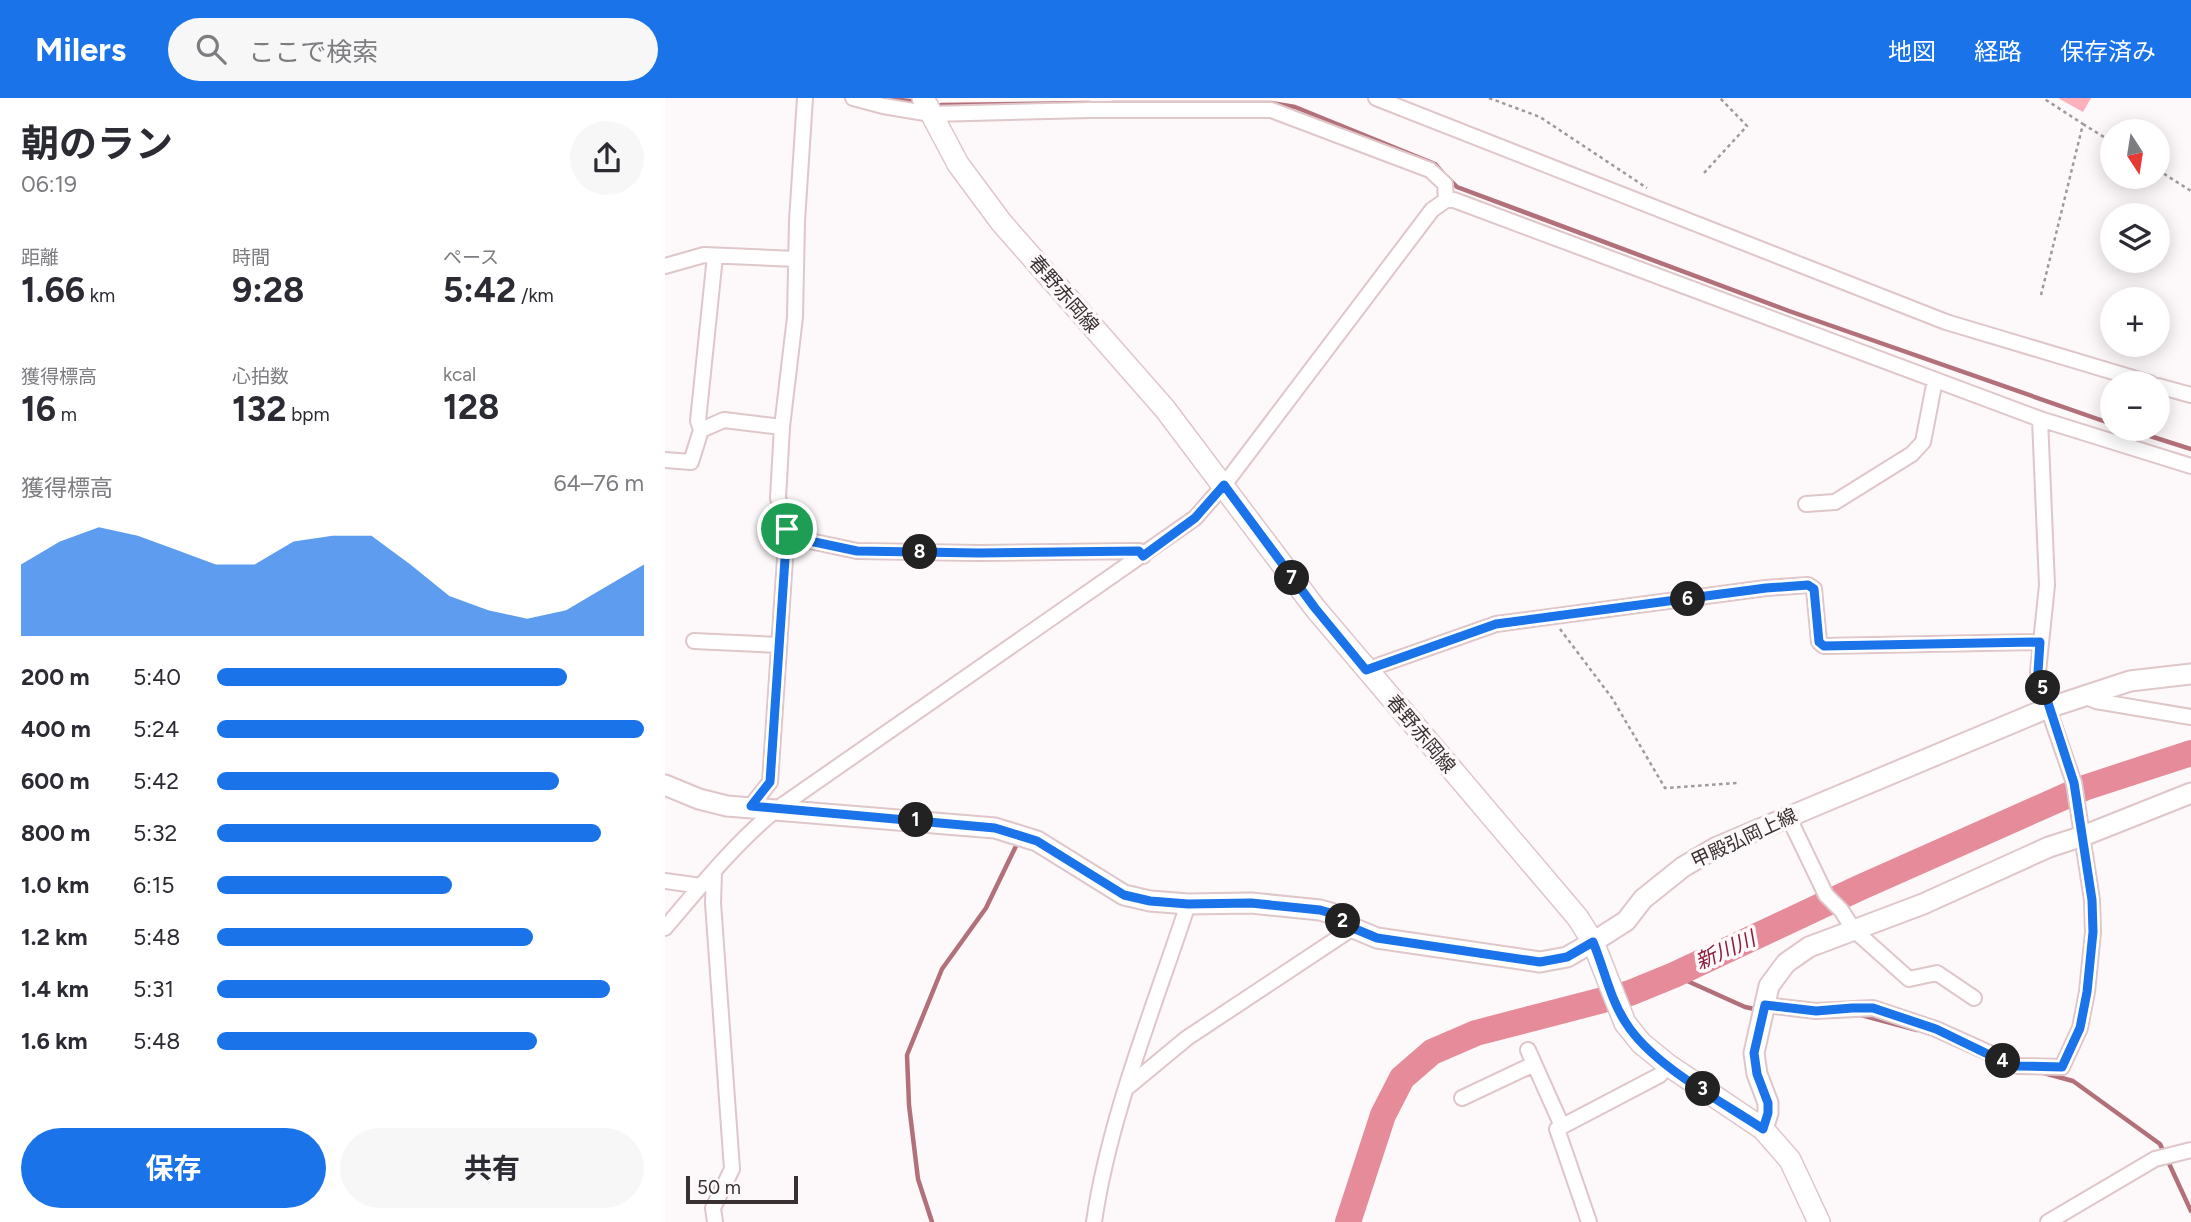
<!DOCTYPE html>
<html lang="ja">
<meta charset="utf-8">
<style>
body{margin:0;font-family:Figtree,"Noto Sans JP",sans-serif;background:#f7f7f7;color:#2b2b33;height:100vh;display:flex;flex-direction:column;font-size:26px;white-space:nowrap}
*{box-sizing:border-box;margin:0}
p{font-size:23px;color:#7c7c81}
.icon{flex:none;width:38px;height:38px;fill:none;stroke:currentColor;stroke-width:2;stroke-linecap:round;stroke-linejoin:round}
.map{position:relative;flex:1;overflow:hidden}
.drawer{display:flex;flex-direction:column;background:#fff;width:665px}
.drawer>*{flex:none}
.needle{width:46px;rotate:168deg}
.tools{position:absolute;left:1435px;top:21px;display:grid;gap:14px}
.tools a{display:grid;place-items:center;width:70px;height:70px;border-radius:50%;background:#fff;box-shadow:0 4px 18px #0003;font-size:35px}
.scale{position:absolute;left:21px;bottom:18px;width:112px;box-sizing:border-box;padding-left:7px;border:4px solid #393031;border-top:0;font-size:19px;line-height:24px;white-space:nowrap;color:#393031;-webkit-text-stroke:5px #fdf8f9;paint-order:stroke}
.pin{position:absolute;display:grid;place-items:center;width:60px;height:60px;color:#fff;margin:-30px;border:4px solid #fff;border-radius:50%;box-shadow:0 2px 7px #0007}
.km{position:absolute;width:35px;height:35px;margin:-18px;border-radius:50%;background:#222;color:#fff;font-size:19px;line-height:35px;text-align:center}
.round{display:grid;place-items:center;flex:none;width:74px;height:74px;border-radius:37px;background:#f7f7f7}
.summary{display:flex;align-items:center;justify-content:space-between;height:119px;padding:0 21px}
h1{font-size:38px;font-weight:700;line-height:52px}
.metrics{display:grid;grid-template-columns:repeat(3,1fr);gap:10px;height:119px;padding:7px 21px}
.metrics div{display:grid;align-content:center}
.metrics b{font-size:35px;font-weight:700}
.metrics small{font-size:19px;font-weight:400}
.metrics p{font-size:19px}
.chart{height:196px;padding:14px 21px}
.chart p{display:flex;justify-content:space-between}
.chart svg{width:100%;height:126px;margin-top:7px;fill:#1a73e8;opacity:.7}
.action{display:flex;gap:14px;margin-top:auto;padding:14px 21px}
.action a{flex:1;height:80px;border-radius:42px;background:#1a73e8;color:#fff;font-size:28px;font-weight:700;line-height:80px;text-align:center}
.action a+a{background:#f7f7f7;color:#2b2b33}
ul{padding:0 21px;list-style:none;font-size:23px}
li{display:grid;grid-template-columns:112px 84px 1fr;align-items:center;height:52px}
li i{height:18px;border-radius:9px;background:#1a73e8}
header{display:flex;align-items:center;gap:42px;box-sizing:border-box;height:98px;padding:0 35px;background:#1a73e8;color:#fff}
header strong{font-size:33px}
nav{display:flex;gap:38px;margin-inline-start:auto;font-size:24px}
.search{width:490px;height:63px;background:#f7f7f7;display:flex;align-items:center;gap:18px;box-sizing:border-box;padding:0 24px;border-radius:38px;color:#7c7c81;font-size:26px}
main{display:flex;flex:1;min-height:0}
.map>svg:first-child{display:block}
.green{fill:#fcb1bc}
.lines{fill:none;stroke-linecap:round;stroke-linejoin:round}
.stream{stroke:#b2707a;stroke-width:4.5}
.river{stroke:#e68b9a;stroke-width:26}
.minor-casing{stroke:#dfc6c9;stroke-width:18}
.secondary-casing{stroke:#dfc6c9;stroke-width:23}
.primary-casing{stroke:#dfc6c9;stroke-width:24}
.path{stroke:#a0999a;stroke-width:2.5;stroke-dasharray:3.5 3.5;stroke-linecap:butt}
.minor{stroke:#fff;stroke-width:14}
.secondary{stroke:#fff;stroke-width:19}
.primary{stroke:#fff;stroke-width:21}
.route-casing{stroke:#fff;stroke-width:14}
.route{stroke:#1a73e8;stroke-width:9}
.labels{text-anchor:middle;dominant-baseline:central;stroke-width:7;stroke-linejoin:round;paint-order:stroke}
.street-label{font-size:19px;fill:#393031;stroke:#fdf8f9}
.water-label{font-size:21px;font-style:italic;fill:#8a1f3d;stroke:#fdf8f9}
</style>
<header>
<strong>Milers</strong>
<div class="search"><svg class="icon" aria-label="search" viewBox="0 0 24 24"><circle cx="10" cy="10" r="6"/><path d="M15 15l6 6"/></svg>ここで検索</div>
<nav><a>地図</a><a>経路</a><a>保存済み</a></nav>
</header>
<main>
<section class="drawer">
<div class="summary"><div><h1>朝のラン</h1><p>06:19</p></div><a class="round"><svg class="icon" aria-label="share" viewBox="0 0 24 24"><path d="M12 15V3M7 8l5-5 5 5M5 13v7h14v-7"/></svg></a></div>
<div class="metrics">
<div><p>距離</p><b>1.66<small> km</small></b></div>
<div><p>時間</p><b>9:28</b></div>
<div><p>ペース</p><b>5:42<small> /km</small></b></div>
</div>
<div class="metrics">
<div><p>獲得標高</p><b>16<small> m</small></b></div>
<div><p>心拍数</p><b>132<small> bpm</small></b></div>
<div><p>kcal</p><b>128</b></div>
</div>
<div class="chart"><p><span>獲得標高</span>64–76 m</p>
<svg viewBox="0 0 160 44" preserveAspectRatio="none"><path d="M0 44V19L10 11L20 6L30 9L40 14L50 19L60 19L70 11L80 9L90 9L100 19L110 30L120 35L130 38L140 35L150 27L160 19V44z"/></svg>
</div>
<ul>
<li><b>200 m</b>5:40<i style="width:82%"></i></li>
<li><b>400 m</b>5:24<i style="width:100%"></i></li>
<li><b>600 m</b>5:42<i style="width:80%"></i></li>
<li><b>800 m</b>5:32<i style="width:90%"></i></li>
<li><b>1.0 km</b>6:15<i style="width:55%"></i></li>
<li><b>1.2 km</b>5:48<i style="width:74%"></i></li>
<li><b>1.4 km</b>5:31<i style="width:92%"></i></li>
<li><b>1.6 km</b>5:48<i style="width:75%"></i></li>
</ul>
<div class="action"><a>保存</a><a>共有</a></div>
</section>
<div class="map">
<svg width="1526" height="1124" viewBox="0 0 1526 1124">
<rect width="100%" height="100%" fill="#fdf8f9"/>
<path class="green" d="M1393 0H1426L1418 14Z"/>
<g class="lines">
<path class="stream" d="M216 0 245 3
M447 5H606L630 9 770 66 777 74
M276 7 424 5
M783 80 792 89 1124 213 1447 326
M1463 331 1526 351
M1009 877 1080 909 1094 912
M1196 917 1252 932
M1148 919 1174 918
M1375 974 1408 983 1495 1046 1526 1113
M267 1124 253 1081 244 1007 242 957 277 871 321 810 351 748"/>
<path class="river" d="M683 1124 718 1017 737 980 767 954 811 935 965 895 1009 877 1194 790 1419 690 1526 655"/>
<defs>
<path id="minor" d="M140 0 132 123 130 219 117 329 113 400 122 431 140 442 192 453 314 455 474 453 478 458
M188 0 218 8 266 16 425 12H606L765 72 780 86 781 102
M711 0 1281 224 1485 285
M0 168 39 157 131 161
M1493 288 1526 297
M36 332 33 323 50 158
M0 362 26 364 36 332 59 322 117 329
M1141 406 1170 404 1247 356 1258 344 1270 282
M29 543 114 547
M701 572 831 526 1101 490 1143 487 1149 491 1154 544 1159 548 1375 544
M1419 598 1431 603 1526 619
M86 708 105 684 122 431
M1123 718 1161 797 1176 812 1189 832 1244 881 1272 875 1309 900
M49 774 48 805 67 1071 48 1110 50 1124
M0 783 36 788
M0 830C35 789 70 745 112 711L530 420 559 387 767 112 781 102H789L1375 321 1526 368
M1100 907 1151 913 1208 910 1271 931 1353 968 1397 969 1415 930 1422 894 1428 834 1427 802 1409 685 1383 610 1373 574 1382 487 1375 321
M863 952 897 1028
M464 988 522 940 688 830
M797 1000 869 966
M429 1124C444 1019 490 907 523 806
M924 1124 892 1031 995 977 1003 967
M1383 1124 1490 1061 1526 1052"/>
<path id="secondary" d="M0 687 34 701 62 708 330 730 372 743 459 797 485 803 523 806 586 805 655 812 669 816 688 830 712 840 875 864 902 859 928 844 961 823 978 801 1018 769 1052 749 1383 610 1465 583 1526 576
M1098 1031 1103 1015V1005L1092 976 1089 955 1104 888 1121 865 1144 849 1258 806 1384 749 1418 738 1526 695"/>
<path id="primary" d="M258 0 293 66 336 124 500 311 650 510 913 820 928 844 960 925 976 945 1003 967 1098 1031 1125 1062 1154 1124"/>
</defs>
<use href="#minor" class="minor-casing"/>
<use href="#secondary" class="secondary-casing"/>
<use href="#primary" class="primary-casing"/>
<path class="path" d="M824 0 875 19 982 90
M1418 26 1447 44
M1493 72 1526 93
M1039 75 1082 28 1055 0
M1376 197 1418 26 1378 0
M895 531 947 600 1000 690 1072 685"/>
<use href="#minor" class="minor"/>
<use href="#secondary" class="secondary"/>
<use href="#primary" class="primary"/>
</g>
<g class="lines">
<defs>
<path id="route" d="M559 387 650 510 701 572 831 526 1101 490 1143 487 1149 491 1154 544 1159 548 1375 544 1373 574 1409 685 1427 802 1428 834 1422 894 1415 930 1397 969 1353 968 1337 963 1271 931 1208 910H1187L1151 913 1100 907 1089 955 1092 976 1103 1005V1015L1098 1031C1056 1003 987 967 961 925 945 901 939 870 928 844L902 859 875 864 712 840 688 830 669 816 655 812 586 805 523 806 485 803 459 797 372 743 330 730 86 708 105 684 122 431 140 442 192 453 314 455 474 453 478 458 530 420Z"/>
</defs>
<use href="#route" class="route-casing"/>
<use href="#route" class="route"/>
</g>
<g class="labels">
<g class="street-label">
<text transform="translate(399 196) rotate(49)">春野赤岡線</text>
<text transform="translate(756 636) rotate(50)">春野赤岡線</text>
<text transform="translate(1079 740) rotate(-25)">甲殿弘岡上線</text>
</g>
<g class="water-label">
<text transform="translate(1060 852) rotate(-24)">新川川</text>
</g>
</g>
</svg>
<div class="tools">
<a><svg class="needle" viewBox="-14 -14 28 28"><path d="M0-13l5 13h-10z" fill="#e53935"/><path d="M0 13l5-13h-10z" fill="#7c7c81"/></svg></a>
<a><svg class="icon" aria-label="layers" viewBox="0 0 24 24"><path d="M12 4l9 5-9 5-9-5zM3 14l9 5 9-5"/></svg></a>
<a>+</a>
<a>−</a>
</div>
<div class="scale">50 m</div>
<div class="pin" style="left:122px;top:431px;background:#1e9e55"><svg class="icon" aria-label="arrive" viewBox="0 0 24 24"><path d="M6 21V4h12l-3 4 3 4H6"/></svg></div>
<b class="km" style="left:251px;top:722px">1</b>
<b class="km" style="left:678px;top:823px">2</b>
<b class="km" style="left:1038px;top:991px">3</b>
<b class="km" style="left:1338px;top:963px">4</b>
<b class="km" style="left:1378px;top:590px">5</b>
<b class="km" style="left:1023px;top:501px">6</b>
<b class="km" style="left:627px;top:480px">7</b>
<b class="km" style="left:255px;top:454px">8</b>
</div>
</main>
